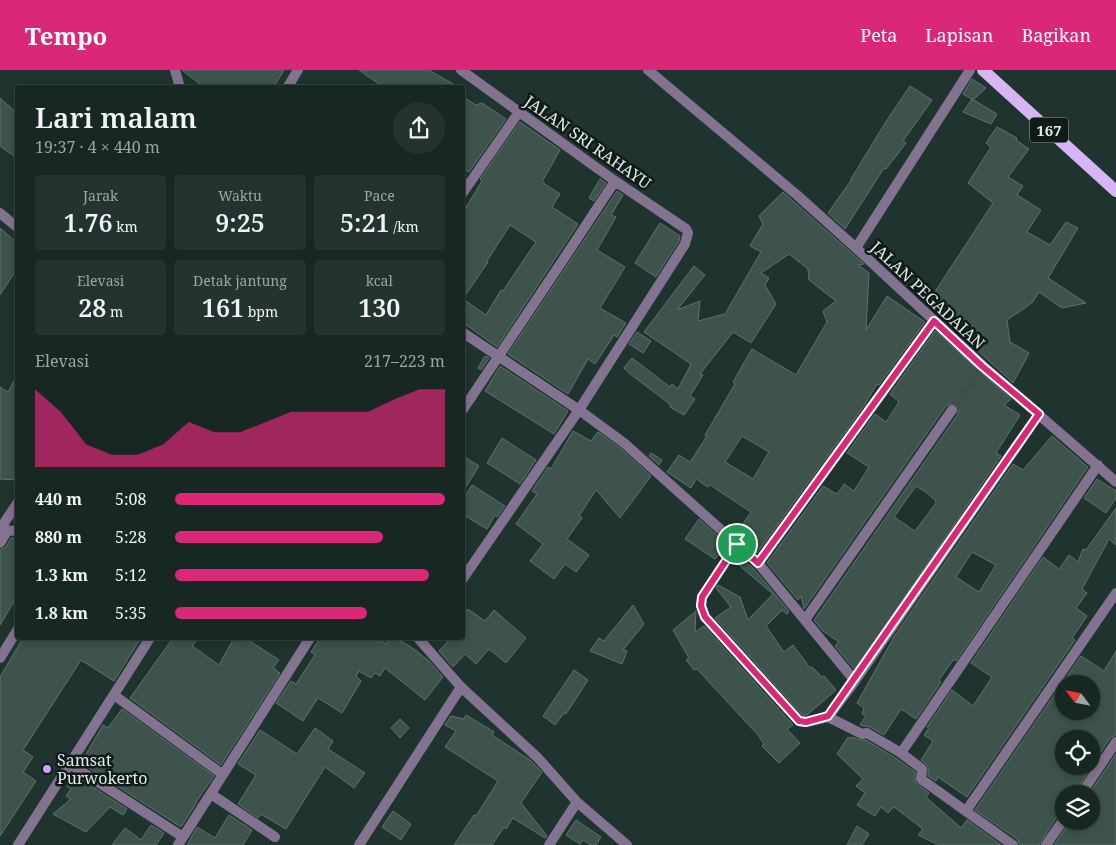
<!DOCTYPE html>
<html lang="id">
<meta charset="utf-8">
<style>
body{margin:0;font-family:"Noto Serif",serif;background:#24332f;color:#f1f3f6;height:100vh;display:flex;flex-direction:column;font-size:19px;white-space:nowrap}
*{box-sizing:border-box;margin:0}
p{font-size:16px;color:#9ea5a5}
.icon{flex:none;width:28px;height:28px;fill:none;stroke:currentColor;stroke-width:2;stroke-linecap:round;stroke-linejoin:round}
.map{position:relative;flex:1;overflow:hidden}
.side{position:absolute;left:15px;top:15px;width:450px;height:555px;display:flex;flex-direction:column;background:#172722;border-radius:5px;box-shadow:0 2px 8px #0003,0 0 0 1px #364440}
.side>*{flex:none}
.needle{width:32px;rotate:302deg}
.tools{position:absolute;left:1055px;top:605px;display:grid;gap:10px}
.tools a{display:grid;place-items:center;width:45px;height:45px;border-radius:50%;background:#172722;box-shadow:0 2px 8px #0003,0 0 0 1px #364440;font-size:25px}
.pin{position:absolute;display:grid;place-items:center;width:42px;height:42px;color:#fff;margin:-21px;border:2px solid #fff;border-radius:50%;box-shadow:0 1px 5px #0007}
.round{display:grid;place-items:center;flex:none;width:52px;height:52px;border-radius:26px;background:#24332f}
.head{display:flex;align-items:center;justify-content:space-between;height:85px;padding:0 20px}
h1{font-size:28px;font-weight:600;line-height:38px}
.metrics{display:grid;grid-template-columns:repeat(3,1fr);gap:8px;height:85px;padding:5px 20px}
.metrics div{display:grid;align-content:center;border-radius:5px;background:#24332f;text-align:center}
.metrics b{font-size:25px;font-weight:600}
.metrics small{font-size:14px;font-weight:400}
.metrics p{font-size:14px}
.chart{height:140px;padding:10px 20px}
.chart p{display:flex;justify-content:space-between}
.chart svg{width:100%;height:90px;margin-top:5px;fill:#db2777;opacity:.7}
ul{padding:0 20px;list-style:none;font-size:16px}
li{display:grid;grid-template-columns:80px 60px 1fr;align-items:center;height:38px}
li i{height:12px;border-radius:6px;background:#db2777}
header{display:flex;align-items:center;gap:30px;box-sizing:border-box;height:70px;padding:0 25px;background:#db2777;color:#fff}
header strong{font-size:24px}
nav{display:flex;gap:28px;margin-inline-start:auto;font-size:18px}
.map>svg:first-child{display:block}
.building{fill:#3d534c;stroke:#5d746d;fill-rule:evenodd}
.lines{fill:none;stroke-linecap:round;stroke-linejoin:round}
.minor-tunnel{stroke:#3c4f4a;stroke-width:10;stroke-dasharray:10 5;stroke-linecap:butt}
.minor{stroke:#837290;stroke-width:10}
.primary{stroke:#d7b4f3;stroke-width:12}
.route-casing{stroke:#fff;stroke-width:10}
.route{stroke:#db2777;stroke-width:6}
.poi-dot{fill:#d39cfc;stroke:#101a17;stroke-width:2}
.labels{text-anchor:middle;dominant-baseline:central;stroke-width:5;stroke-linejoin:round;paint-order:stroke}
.shield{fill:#101a17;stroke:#a1aca9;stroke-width:1}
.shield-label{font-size:15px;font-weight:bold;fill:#dfebe7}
.street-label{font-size:16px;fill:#dfebe7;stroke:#101a17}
.poi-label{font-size:16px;fill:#dfebe7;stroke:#101a17;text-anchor:start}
</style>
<header>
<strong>Tempo</strong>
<nav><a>Peta</a><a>Lapisan</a><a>Bagikan</a></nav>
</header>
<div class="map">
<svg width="1116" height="775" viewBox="0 0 1116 775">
<rect width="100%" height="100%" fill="#1f342e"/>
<path class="building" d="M182 0H284L273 18H205Z
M359 0H429L460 18H385Z
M972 9 986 18 973 30 963 24Z
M910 16 932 30 903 71 906 73 886 99 884 98 845 159 828 143 852 109H851L887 50Z
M462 26 476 35 482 33 506 49 469 102 462 99Z
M0 28 18 44V89L0 76Z
M972 29 997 44 991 54 963 42Z
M520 52 560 80 542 112 560 124 552 137 578 154 497 277 462 252V144L482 111 480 109ZM510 155 536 172 503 221 501 220 486 245 463 229 488 192 487 191Z
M997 57 1017 68 1016 70 1029 79 1008 107 1023 116 1017 125 1041 140 1027 162 1050 175 1066 152 1078 158 1048 208 1086 233 1062 238 1039 222 1032 233 1007 250 1010 272 1029 283 1013 313 927 234 993 133 968 113 991 77 986 73Z
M600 109 606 113 594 131 589 128Z
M617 121 623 125 611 145 616 147 597 180 625 197 600 238 626 253 617 267 614 265 595 294 588 289 568 324 508 284Z
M783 122 864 194 858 195 869 203 866 260 887 226 925 252 879 315 877 314 864 336 757 483 736 464 751 442 710 415 708 417 696 409 691 418 667 402 679 385 690 392 707 366 705 365 735 314 733 312 752 279 796 305 827 252 823 241 836 231 809 210 808 199 789 184 761 203 769 208 765 215 776 234 751 273 733 262 700 304 703 305 690 326 695 329 684 345 670 337 671 335 629 303 624 298 632 288 670 317 672 314 678 319 691 294 644 262 694 196 705 205 677 240 700 231 698 251 725 244 761 182 750 176 763 154 759 146ZM742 366 769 382 753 409 725 392Z
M660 153 680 166 679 171 656 207 635 193Z
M0 158 18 174V197L0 225Z
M935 261 1011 329 1004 335 1020 345 996 383 1001 386 855 600 835 576 839 572 823 561 814 550 958 344V337L952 333 946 336 804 539 801 526 798 530 767 493 823 416 837 424 844 414 854 421 869 397 847 383 875 344 886 352 899 332 890 324ZM916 416 927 423 936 431V433L915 461 894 447Z
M637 262 651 271 643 283 629 274Z
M485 286 489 288 481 300 478 298Z
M500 296 568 341 554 364 485 321Z
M18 304V410L0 409V317L8 322Z
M573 361 591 371 598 362 620 378 651 406 620 448 596 420 579 446 582 448 567 469 589 485 576 502 565 494 554 509 530 491 543 474 516 454 537 424 532 421 548 397 551 399Z
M1052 366 1088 397 956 591 954 589 939 610 941 612 916 649 901 639 884 665 870 657 860 655 866 646 862 644 864 638 857 633 894 567 893 568 1013 394 1023 400ZM972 482 996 495 979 522 956 507Z
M502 368 536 390 520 414 487 393Z
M651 383 662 390 659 395 649 386Z
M462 385 479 396 462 423Z
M1097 409 1116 421V428L1106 443 1084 428Z
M472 415 505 436 497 447 495 445 487 459 462 444V431Z
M1116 438V475L1109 469 1082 519 1087 523 1076 538 1087 546 1072 568 1075 570 967 727 938 707 936 711 928 706V696L921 690 933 671 924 665 929 658 927 657 952 620 973 636 992 607 971 593 1043 487 1059 499 1069 485 1078 492 1083 479 1086 480Z
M699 449 728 475 715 489 685 469Z
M11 468 18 469V525L0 555V480L6 477Z
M738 485 753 498 789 541 787 544 782 540 766 556 784 582 793 575 810 598 812 597 822 607 824 606 836 620 807 645H802L715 548 731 537 716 518 718 515 740 527 748 550 773 524 734 491Z
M633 535 644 554 623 580 627 581 622 594 590 581 599 568 604 571Z
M468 539 485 551 494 540 526 568 506 593 489 579 476 594 465 584 453 597 439 581 451 568H462V547Z
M696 541 695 562 704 556 793 655 787 659 800 673 779 693 762 676 764 674 758 665 697 599 694 600 686 590 689 588 673 560Z
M23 568H141L114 611 81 590 23 680 33 687 23 702 36 711 0 766V607Z
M173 568H199L192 576 219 595 234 568H245L279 590 273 598 280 603 221 695 130 628Z
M320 568H376L386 574 390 568H394L410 576 429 591 443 607 425 630 385 598 380 606 375 603 371 608 359 601 356 606 361 611 342 643 318 628 303 651 276 633 291 611 296 614 315 585 311 582Z
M1116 581V665L1110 668 1074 724H1064V742L1058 745 1039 775H1020L1017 769 975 740 1081 586 1104 601ZM1064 614H1091V641H1064ZM1064 669H1091V696H1064Z
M574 600 588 610 566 644 564 643 555 655 543 646Z
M122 639 214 706 196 732H197L181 757 81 693 103 655 108 658Z
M466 645 494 662 492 665 530 690 542 702 521 733 547 766 545 768 513 748 506 759 504 757 492 775H454L474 745 476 746 498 711 445 677 456 661 445 655 451 646 464 649Z
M400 649 409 658 400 668 391 658Z
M315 658 333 671 328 679 365 703 354 718 325 697 286 759 261 744 258 748 238 734 256 705 238 694 260 660 297 684Z
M848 667 851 669 852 667 860 670H866L897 689 915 702V712L929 723 926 727 961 758 967 750 1001 775H939L918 765 923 759 894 737 888 743 881 737 875 746 857 735 865 723 856 716 863 709 837 684Z
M1116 684V775H1054L1070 751H1091V724H1089Z
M74 705 127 739 123 745 110 737 86 762 53 744 71 729 66 726 71 719 67 716Z
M393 741 411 754 401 770 382 757Z
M229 745 252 760 243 775H187L197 757 215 768Z
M576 750 601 767 596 775H591L583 770 580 774 566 765Z
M151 755 164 763 156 775H112L125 758 141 770Z
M857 756 869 764 862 775H847Z"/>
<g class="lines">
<path class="minor-tunnel" d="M952 340 980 299"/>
<path class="minor" d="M175 0 180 18
M461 0 615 111 686 159 688 163 685 174 579 340 462 510
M648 0 797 125 856 178
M970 0 856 178 983 296 1116 412
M287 18 298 0
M462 124 519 42
M0 143 18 158
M462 262 579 340 624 373 758 493 855 611 828 647 862 664 867 663 901 683 922 699 921 709 1013 775
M462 341 563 190 615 111
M0 459 18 432
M0 460 18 461
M0 473 8 460
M737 474 702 527 701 535 705 547 799 651 806 652 828 647
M758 493 934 251
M805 550 952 340
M418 568 461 617 538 688 577 732 627 775
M0 588 18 559
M855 611 1039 344
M114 625 222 704
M901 683 1098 395
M70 694 183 767
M211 724 275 767
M1081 724 1116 672
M966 741 1116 523
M18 775 150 568
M178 775 310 568
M359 775 461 617
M549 775 577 732
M1046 775 1064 749"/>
<path class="primary" d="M983 0 1116 121"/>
</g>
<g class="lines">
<defs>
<path id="route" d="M934 251 982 296 1039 344 828 646 806 652 799 651 705 547 701 536 702 527 737 474 758 493Z"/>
</defs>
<use href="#route" class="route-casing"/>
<use href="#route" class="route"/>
</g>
<circle class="poi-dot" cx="47" cy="699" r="5"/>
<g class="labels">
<rect class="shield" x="1030" y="47.5" width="38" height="25" rx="4"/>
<g class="shield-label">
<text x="1049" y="60">167</text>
</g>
<g class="street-label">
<text transform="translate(588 72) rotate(35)">JALAN SRI RAHAYU</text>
<text transform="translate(928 225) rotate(43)">JALAN PEGADAIAN</text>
</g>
<g class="poi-label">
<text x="57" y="690">Samsat<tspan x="57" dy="18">Purwokerto</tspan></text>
</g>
</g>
</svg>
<div class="tools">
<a><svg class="needle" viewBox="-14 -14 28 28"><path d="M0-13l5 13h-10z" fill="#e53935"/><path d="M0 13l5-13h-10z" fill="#9ea5a5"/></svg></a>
<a><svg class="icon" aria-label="locate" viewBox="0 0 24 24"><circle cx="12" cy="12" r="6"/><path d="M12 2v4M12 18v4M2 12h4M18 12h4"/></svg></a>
<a><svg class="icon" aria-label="layers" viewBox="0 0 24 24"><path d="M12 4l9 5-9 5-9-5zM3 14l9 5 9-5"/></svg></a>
</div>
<div class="pin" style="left:737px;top:474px;background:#1e9e55"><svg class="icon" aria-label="arrive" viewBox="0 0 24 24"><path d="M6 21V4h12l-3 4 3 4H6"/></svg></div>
<section class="side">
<div class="head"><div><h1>Lari malam</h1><p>19:37 · 4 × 440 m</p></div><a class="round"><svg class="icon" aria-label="share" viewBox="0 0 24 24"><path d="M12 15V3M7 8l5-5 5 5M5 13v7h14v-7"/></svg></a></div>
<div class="metrics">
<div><p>Jarak</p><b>1.76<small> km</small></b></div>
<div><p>Waktu</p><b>9:25</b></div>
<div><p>Pace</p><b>5:21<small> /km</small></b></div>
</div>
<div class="metrics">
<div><p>Elevasi</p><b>28<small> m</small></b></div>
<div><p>Detak jantung</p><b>161<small> bpm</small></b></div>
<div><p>kcal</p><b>130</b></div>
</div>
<div class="chart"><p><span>Elevasi</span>217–223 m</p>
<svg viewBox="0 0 160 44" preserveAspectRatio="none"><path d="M0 44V6L10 17L20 33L30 38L40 38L50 33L60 22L70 27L80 27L90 22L100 17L110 17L120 17L130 17L140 11L150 6L160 6V44z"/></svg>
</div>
<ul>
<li><b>440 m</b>5:08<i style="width:100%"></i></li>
<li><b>880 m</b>5:28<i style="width:77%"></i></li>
<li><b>1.3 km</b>5:12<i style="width:94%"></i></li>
<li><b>1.8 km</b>5:35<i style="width:71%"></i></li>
</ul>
</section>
</div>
